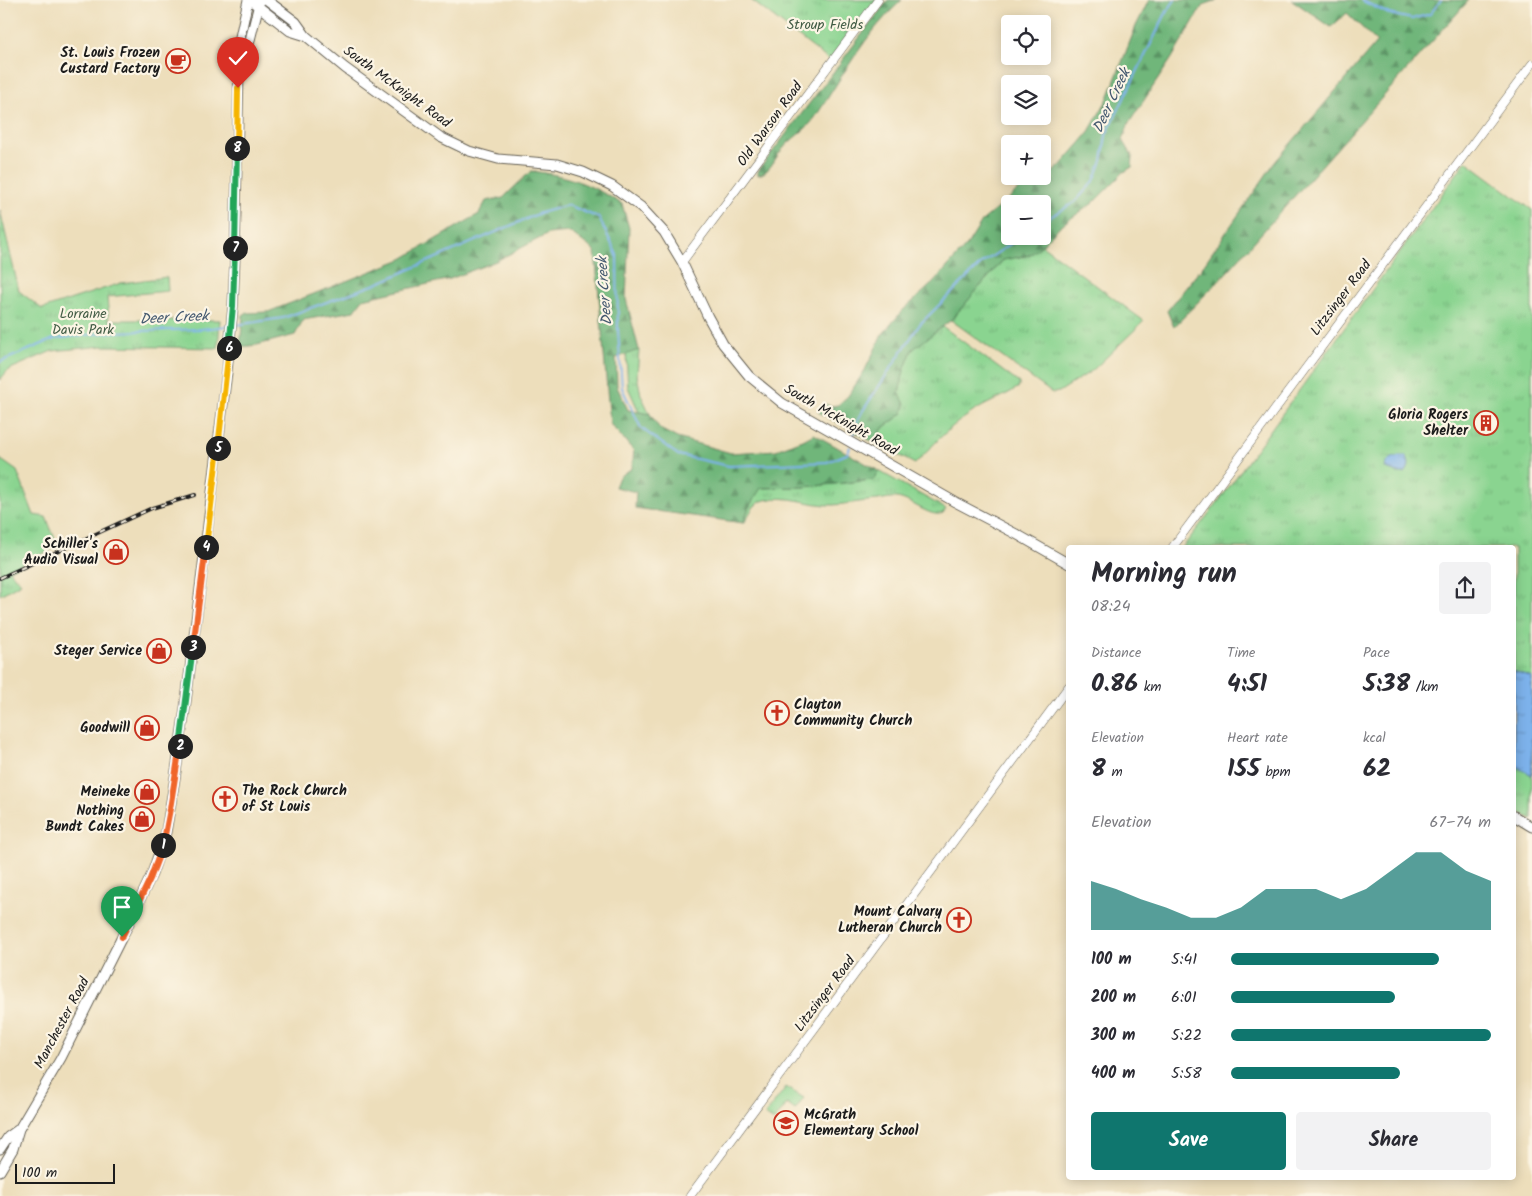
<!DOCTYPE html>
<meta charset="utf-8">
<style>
body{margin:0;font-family:Kalam,sans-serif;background:#f2f2f3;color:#2b2b33;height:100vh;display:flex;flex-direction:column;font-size:19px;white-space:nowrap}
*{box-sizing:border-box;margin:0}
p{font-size:16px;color:#7c7c81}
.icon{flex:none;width:28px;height:28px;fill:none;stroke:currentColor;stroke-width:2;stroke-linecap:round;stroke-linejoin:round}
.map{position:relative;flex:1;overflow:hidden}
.side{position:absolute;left:1066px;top:545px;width:450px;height:635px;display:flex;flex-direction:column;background:#fff;border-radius:5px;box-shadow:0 2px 12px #0003}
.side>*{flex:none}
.fabs{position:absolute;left:1001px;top:15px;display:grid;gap:10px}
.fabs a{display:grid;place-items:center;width:50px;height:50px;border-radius:5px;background:#fff;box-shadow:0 2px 12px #0003;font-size:25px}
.scale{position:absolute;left:15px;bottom:12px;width:100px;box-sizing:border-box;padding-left:5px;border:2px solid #1c1c1c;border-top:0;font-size:14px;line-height:18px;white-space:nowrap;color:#1c1c1c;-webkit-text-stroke:4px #fcf5e5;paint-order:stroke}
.pin{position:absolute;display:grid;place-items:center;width:42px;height:42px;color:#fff;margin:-51px -21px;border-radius:50% 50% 50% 0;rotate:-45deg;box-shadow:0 0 5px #0007}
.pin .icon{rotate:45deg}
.km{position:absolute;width:25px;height:25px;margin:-12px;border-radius:50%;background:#222;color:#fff;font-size:14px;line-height:25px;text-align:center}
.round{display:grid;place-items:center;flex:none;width:52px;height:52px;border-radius:5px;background:#f2f2f3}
.overview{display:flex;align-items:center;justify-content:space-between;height:85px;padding:0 25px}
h1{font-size:28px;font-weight:700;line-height:38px}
.metrics{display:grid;grid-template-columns:repeat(3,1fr);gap:8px;height:85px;padding:5px 25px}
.metrics div{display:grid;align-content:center}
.metrics b{font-size:25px;font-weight:700}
.metrics small{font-size:14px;font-weight:400}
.metrics p{font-size:14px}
.chart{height:140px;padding:10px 25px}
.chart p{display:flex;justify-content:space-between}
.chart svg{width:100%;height:90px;margin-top:5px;fill:#0f766e;opacity:.7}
.button{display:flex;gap:10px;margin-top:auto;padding:10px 25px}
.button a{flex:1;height:58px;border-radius:5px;background:#0f766e;color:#fff;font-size:20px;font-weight:700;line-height:58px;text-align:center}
.button a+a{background:#f2f2f3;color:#2b2b33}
ul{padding:0 25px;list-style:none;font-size:16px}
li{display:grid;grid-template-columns:80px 60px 1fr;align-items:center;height:38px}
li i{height:12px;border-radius:6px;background:#0f766e}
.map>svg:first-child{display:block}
.grass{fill:url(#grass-tufts);stroke:#537856}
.forest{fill:url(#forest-firs);stroke:#46694b;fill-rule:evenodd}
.water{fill:url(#water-ripples);stroke:#4c6784}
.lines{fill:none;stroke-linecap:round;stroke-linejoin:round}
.stream{stroke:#7db2eb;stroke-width:2}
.minor-casing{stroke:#656054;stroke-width:9}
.major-casing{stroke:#656054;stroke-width:11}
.minor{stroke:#fff;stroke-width:8}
.major{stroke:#fff;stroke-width:9}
.rail-casing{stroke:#1c1c1c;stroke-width:4}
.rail{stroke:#fcf5e5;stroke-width:2;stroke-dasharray:5.5;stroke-linecap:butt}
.split-1-casing{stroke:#fff;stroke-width:10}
.split-2-casing{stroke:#fff;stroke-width:10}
.split-3-casing{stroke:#fff;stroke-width:10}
.split-4-casing{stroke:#fff;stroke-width:10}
.split-5-casing{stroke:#fff;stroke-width:10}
.split-6-casing{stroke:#fff;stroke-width:10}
.split-7-casing{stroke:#fff;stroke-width:10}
.split-8-casing{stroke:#fff;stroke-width:10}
.split-9-casing{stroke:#fff;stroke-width:10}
.split-1{stroke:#f0652b;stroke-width:6}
.split-2{stroke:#f0652b;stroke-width:6}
.split-3{stroke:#22a559;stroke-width:6}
.split-4{stroke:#f0652b;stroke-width:6}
.split-5{stroke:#f5b400;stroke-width:6}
.split-6{stroke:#f5b400;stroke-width:6}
.split-7{stroke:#22a559;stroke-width:6}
.split-8{stroke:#22a559;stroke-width:6}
.split-9{stroke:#f5b400;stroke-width:6}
.labels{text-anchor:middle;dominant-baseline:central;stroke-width:4.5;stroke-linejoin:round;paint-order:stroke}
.park-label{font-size:14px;fill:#425c45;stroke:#fcf5e5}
.poi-label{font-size:14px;font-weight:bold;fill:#1c1c1c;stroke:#fcf5e5;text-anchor:end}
.street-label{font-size:14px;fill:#1c1c1c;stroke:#fcf5e5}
.water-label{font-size:15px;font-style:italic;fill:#43586f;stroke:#fcf5e5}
</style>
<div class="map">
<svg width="1532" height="1196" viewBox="0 0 1532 1196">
<defs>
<pattern id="grass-tufts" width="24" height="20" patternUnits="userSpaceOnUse" patternTransform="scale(1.25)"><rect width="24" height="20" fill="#8ad490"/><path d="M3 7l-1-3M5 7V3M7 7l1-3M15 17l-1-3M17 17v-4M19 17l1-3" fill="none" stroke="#76b57c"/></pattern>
<pattern id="forest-firs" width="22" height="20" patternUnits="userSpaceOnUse" patternTransform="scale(1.25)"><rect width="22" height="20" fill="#6fb67a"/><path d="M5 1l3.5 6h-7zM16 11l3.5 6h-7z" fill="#5a9363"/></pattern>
<pattern id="water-ripples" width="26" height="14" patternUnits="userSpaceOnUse" patternTransform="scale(1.25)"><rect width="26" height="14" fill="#7db2eb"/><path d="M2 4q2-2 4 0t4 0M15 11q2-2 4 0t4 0" fill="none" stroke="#6b98c9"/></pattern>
</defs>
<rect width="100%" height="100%" fill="#fcf5e5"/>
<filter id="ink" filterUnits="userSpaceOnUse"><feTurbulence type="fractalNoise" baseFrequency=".02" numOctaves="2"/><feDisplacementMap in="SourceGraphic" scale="10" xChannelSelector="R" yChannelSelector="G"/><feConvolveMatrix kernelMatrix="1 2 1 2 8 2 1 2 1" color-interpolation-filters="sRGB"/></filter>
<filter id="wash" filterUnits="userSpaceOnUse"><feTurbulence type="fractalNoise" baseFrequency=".0096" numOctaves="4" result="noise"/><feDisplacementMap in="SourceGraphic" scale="20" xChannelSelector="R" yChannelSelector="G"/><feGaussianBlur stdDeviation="1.12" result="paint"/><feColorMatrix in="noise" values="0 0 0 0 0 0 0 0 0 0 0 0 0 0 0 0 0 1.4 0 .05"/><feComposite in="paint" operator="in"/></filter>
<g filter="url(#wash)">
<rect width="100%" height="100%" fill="#eddebb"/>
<path class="grass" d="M751 0H877L830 61Z
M1466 161 1532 210V819L1514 809V548H1182L1218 502Z
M0 210 19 291 42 309 121 283 167 277 168 291 107 297 109 320H220L218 348 103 346 52 351 8 370 0 380Z
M1042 245 1144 321 1093 370 1059 392 1052 393 951 320 1003 260 1030 255Z
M942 326 1019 383V387C1002 398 983 404 967 416 947 428 931 448 915 464L873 442 884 427 902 414 905 404 899 393 904 370 912 350Z
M639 350 637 375 641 395 650 414 639 412 628 387 626 354Z
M0 459 17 471 34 515 46 517 58 546 9 570 21 583 0 595Z
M879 471 946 509 943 513C931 519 912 500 897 498 891 497 885 499 878 500 863 501 848 504 833 505 810 506 788 494 765 500 754 503 750 512 745 522L743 523 749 507 760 488 804 487 873 480Z
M786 1087 804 1098 795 1110 787 1104 774 1121 765 1115Z"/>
<path class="forest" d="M888 0H902C865 33 841 79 814 119 805 131 790 139 781 151 774 159 770 173 758 175V171Z
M1149 0H1218L1203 5 1172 58 1129 123 1123 140 1133 157 1132 167 1124 172 1093 203 1060 226 1042 245 1030 255 1003 260 951 320 912 350 904 371 899 393 905 404 902 414 884 427 873 442 818 412 820 407 825 404 831 406 838 405 848 396 865 370 882 335 902 311 934 282 968 244 983 220 1010 198 1024 184 1040 182 1060 166 1087 135 1108 98 1136 26ZM1010 204H1042V236H1010Z
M1292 0H1469L1228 271 1174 327 1167 311 1200 270 1275 162 1377 42 1347 13 1331 27Z
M531 171C570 176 588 183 622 204L629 228 626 299 639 350 616 358 617 387 628 410 650 414 660 429 677 438 731 453 776 450 803 440 814 434 879 471 873 480 804 487 761 488 749 507 743 523 635 508 636 492 615 487 619 477 632 468 634 451 610 424 595 251 570 232 548 234 496 261 450 279 363 299 354 311 303 320 295 335 257 345 240 347 243 315 246 313 268 312 402 259 479 214 486 201 503 198Z"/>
<path class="water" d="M1399 456H1406C1410 463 1410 467 1405 473H1397L1386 469 1385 467C1388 459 1391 458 1399 456Z
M1514 671 1532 677V775L1517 767 1514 762Z"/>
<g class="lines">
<path class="stream" d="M1361 0 1389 14 1412 19 1430 14 1441 0
M1042 222 1075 202 1094 181 1102 161 1106 135 1167 11 1175 0
M235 325 283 318 376 284 540 213 568 205 599 218 617 255 618 330 622 388 641 428 678 455 729 466 827 462 847 454 850 447
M0 362 54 339 112 332 201 329 228 326
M853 440 855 426 862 412 920 324 981 264 1022 236"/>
</g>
</g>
<g filter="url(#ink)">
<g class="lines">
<defs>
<path id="minor" d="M682 262 878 0
M1172 548 1532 64
M690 1196 1069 686"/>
<path id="major" d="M267 0 296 22 306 36 345 68 440 137 469 151 498 159 557 164 583 172 612 186 641 207 664 232 682 262 708 317 723 344 749 376 782 403 955 502 1018 535 1069 564
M254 3 290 31 306 36
M239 71 247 52 260 0
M1514 816 1532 827
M0 1149 8 1137 19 1129
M0 1171 13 1149 19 1129 61 1058 128 925 152 874 166 832 175 778 185 709 227 372 233 306 235 257 239 71 237 51 248 0"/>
</defs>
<use href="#minor" class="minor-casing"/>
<use href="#major" class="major-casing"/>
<use href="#minor" class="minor"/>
<use href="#major" class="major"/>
<defs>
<path id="rail" d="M0 578 152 508 195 495"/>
</defs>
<use href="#rail" class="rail-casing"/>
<use href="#rail" class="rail"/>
</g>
</g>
<g class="lines" filter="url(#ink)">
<defs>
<path id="split-1" d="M122 937 150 879 163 845"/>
<path id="split-2" d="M163 845 170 809 180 746"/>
<path id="split-3" d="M180 746 193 647"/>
<path id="split-4" d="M193 647 206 547"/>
<path id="split-5" d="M206 547 218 448"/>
<path id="split-6" d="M218 448 229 348"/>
<path id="split-7" d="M229 348 233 306 235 248"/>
<path id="split-8" d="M235 248 237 148"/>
<path id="split-9" d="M237 148 238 88"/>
</defs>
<use href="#split-1" class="split-1-casing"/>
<use href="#split-2" class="split-2-casing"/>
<use href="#split-3" class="split-3-casing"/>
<use href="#split-4" class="split-4-casing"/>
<use href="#split-5" class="split-5-casing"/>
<use href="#split-6" class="split-6-casing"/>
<use href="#split-7" class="split-7-casing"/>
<use href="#split-8" class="split-8-casing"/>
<use href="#split-9" class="split-9-casing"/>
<use href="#split-1" class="split-1"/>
<use href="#split-2" class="split-2"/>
<use href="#split-3" class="split-3"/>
<use href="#split-4" class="split-4"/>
<use href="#split-5" class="split-5"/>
<use href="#split-6" class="split-6"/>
<use href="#split-7" class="split-7"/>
<use href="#split-8" class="split-8"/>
<use href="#split-9" class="split-9"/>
</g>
<defs>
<symbol id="cafe-ring" viewBox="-11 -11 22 22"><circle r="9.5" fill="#fcf5e5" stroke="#c8321e" stroke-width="1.5"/><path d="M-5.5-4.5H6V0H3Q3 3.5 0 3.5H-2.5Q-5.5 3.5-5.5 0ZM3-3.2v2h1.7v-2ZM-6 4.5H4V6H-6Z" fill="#c8321e"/></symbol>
<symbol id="building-ring" viewBox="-11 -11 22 22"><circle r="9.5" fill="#fcf5e5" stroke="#c8321e" stroke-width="1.5"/><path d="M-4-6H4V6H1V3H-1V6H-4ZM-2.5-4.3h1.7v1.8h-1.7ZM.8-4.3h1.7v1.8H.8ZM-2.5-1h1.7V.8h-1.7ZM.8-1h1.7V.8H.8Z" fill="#c8321e"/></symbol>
<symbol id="shop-ring" viewBox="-11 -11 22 22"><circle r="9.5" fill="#fcf5e5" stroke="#c8321e" stroke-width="1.5"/><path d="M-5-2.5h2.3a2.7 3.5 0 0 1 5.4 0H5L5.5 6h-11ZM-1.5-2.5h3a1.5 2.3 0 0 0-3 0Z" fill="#c8321e"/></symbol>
<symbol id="church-ring" viewBox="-11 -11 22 22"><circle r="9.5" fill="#fcf5e5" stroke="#c8321e" stroke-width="1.5"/><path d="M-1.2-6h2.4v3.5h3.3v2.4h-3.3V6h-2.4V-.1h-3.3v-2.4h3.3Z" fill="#c8321e"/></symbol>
<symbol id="school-ring" viewBox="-11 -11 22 22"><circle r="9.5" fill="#fcf5e5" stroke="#c8321e" stroke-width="1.5"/><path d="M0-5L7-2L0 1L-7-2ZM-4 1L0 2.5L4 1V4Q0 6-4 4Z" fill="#c8321e"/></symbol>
</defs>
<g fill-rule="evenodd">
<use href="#cafe-ring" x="164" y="47" width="28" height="28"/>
<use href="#building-ring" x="1472" y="409" width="28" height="28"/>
<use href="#shop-ring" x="102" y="538" width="28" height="28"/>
<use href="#shop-ring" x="145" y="637" width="28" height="28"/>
<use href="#church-ring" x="763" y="699" width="28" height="28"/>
<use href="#shop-ring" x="133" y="714" width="28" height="28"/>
<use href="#shop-ring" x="133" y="778" width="28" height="28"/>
<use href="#church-ring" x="211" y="785" width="28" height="28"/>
<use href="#shop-ring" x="128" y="805" width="28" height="28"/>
<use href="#church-ring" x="945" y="906" width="28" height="28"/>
<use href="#school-ring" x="772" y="1109" width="28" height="28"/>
</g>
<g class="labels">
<g class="park-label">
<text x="825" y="25">Stroup Fields</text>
<text x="83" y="314">Lorraine<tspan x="83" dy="16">Davis Park</tspan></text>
</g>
<g class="poi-label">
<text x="160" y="53">St. Louis Frozen<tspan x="160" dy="16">Custard Factory</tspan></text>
<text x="1468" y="415">Gloria Rogers<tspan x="1468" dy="16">Shelter</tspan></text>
<text x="98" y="544">Schiller's<tspan x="98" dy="16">Audio Visual</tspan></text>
<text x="142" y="651">Steger Service</text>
<text x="794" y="705" text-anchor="start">Clayton<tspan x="794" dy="16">Community Church</tspan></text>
<text x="130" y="728">Goodwill</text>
<text x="242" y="791" text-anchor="start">The Rock Church<tspan x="242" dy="16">of St Louis</tspan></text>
<text x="130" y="792">Meineke</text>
<text x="124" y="811">Nothing<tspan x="124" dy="16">Bundt Cakes</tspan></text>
<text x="942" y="912">Mount Calvary<tspan x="942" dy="16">Lutheran Church</tspan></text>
<text x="804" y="1115" text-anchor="start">McGrath<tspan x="804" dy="16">Elementary School</tspan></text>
</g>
<g class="street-label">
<text transform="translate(397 87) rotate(36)">South McKnight Road</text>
<text transform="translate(770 124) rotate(-54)">Old Warson Road</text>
<text transform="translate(1341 298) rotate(-53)">Litzsinger Road</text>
<text transform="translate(841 420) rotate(30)">South McKnight Road</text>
<text transform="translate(825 994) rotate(-53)">Litzsinger Road</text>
<text transform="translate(62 1023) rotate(-62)">Manchester Road</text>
</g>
<g class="water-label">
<text transform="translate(1112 101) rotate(-65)">Deer Creek</text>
<text transform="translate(605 291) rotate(-94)">Deer Creek</text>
<text transform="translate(174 318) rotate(-3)">Deer Creek</text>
</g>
</g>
</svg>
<div class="fabs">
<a><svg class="icon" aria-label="locate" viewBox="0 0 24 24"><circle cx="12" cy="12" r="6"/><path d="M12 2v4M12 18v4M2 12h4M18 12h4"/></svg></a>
<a><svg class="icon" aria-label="layers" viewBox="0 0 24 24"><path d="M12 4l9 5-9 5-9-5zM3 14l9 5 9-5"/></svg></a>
<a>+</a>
<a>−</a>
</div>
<div class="scale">100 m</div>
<div class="pin" style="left:122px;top:937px;background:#1e9e55"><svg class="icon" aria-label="arrive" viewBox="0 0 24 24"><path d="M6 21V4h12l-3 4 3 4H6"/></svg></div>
<div class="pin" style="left:238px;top:88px;background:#d93025"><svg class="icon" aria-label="check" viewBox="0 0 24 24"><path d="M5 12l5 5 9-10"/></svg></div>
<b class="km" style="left:163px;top:845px">1</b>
<b class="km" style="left:180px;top:746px">2</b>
<b class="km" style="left:193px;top:647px">3</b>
<b class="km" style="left:206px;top:547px">4</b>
<b class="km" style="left:218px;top:448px">5</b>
<b class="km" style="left:229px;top:348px">6</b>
<b class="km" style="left:235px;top:248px">7</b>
<b class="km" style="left:237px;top:148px">8</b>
<section class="side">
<div class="overview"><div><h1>Morning run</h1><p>08:24</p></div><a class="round"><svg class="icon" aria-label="share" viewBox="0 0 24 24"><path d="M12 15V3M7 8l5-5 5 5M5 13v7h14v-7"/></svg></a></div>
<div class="metrics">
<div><p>Distance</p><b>0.86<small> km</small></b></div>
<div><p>Time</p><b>4:51</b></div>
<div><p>Pace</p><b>5:38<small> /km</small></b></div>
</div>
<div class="metrics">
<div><p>Elevation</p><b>8<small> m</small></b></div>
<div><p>Heart rate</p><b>155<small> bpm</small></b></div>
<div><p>kcal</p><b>62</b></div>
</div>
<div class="chart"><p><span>Elevation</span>67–74 m</p>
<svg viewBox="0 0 160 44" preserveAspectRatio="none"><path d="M0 44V20L10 24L20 29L30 33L40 38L50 38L60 33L70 24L80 24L90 24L100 29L110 24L120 15L130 6L140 6L150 15L160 20V44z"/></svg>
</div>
<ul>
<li><b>100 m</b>5:41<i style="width:80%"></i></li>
<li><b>200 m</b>6:01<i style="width:63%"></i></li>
<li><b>300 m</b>5:22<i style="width:100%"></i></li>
<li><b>400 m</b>5:58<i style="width:65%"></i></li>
</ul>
<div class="button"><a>Save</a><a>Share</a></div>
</section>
</div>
